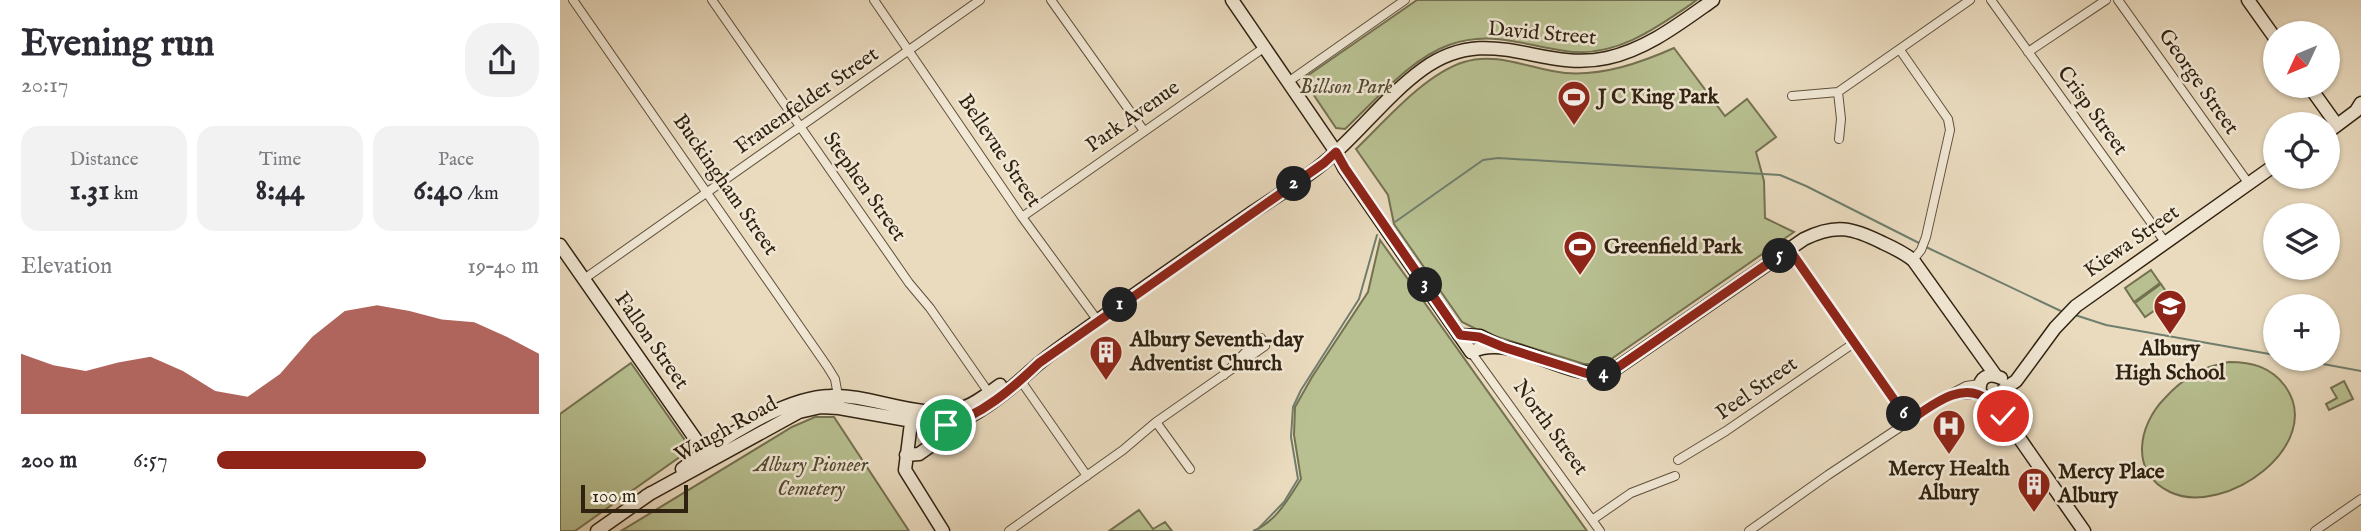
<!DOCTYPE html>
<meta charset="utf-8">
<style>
body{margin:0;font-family:"IM FELL English",serif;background:#f2f2f3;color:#2b2b33;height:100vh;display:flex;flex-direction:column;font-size:26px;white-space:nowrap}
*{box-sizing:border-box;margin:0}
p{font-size:23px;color:#7c7c81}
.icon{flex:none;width:38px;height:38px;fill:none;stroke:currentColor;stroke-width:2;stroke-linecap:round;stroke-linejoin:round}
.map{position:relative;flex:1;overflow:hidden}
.details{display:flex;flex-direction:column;background:#fff;width:560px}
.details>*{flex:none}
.needle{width:46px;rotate:226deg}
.fabs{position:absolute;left:1703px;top:21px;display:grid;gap:14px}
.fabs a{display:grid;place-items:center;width:77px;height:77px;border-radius:50%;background:#fff;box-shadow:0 2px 5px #0004;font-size:35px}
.scale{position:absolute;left:21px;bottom:18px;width:107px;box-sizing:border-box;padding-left:7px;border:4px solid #302211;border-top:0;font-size:19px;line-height:24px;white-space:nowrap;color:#302211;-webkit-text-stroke:5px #f1e8d5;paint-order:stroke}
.pin{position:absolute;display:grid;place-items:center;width:60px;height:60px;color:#fff;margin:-30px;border:4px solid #fff;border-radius:50%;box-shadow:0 2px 7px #0007}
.km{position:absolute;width:35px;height:35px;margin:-18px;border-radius:50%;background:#222;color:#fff;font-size:19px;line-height:35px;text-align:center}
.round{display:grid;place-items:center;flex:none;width:74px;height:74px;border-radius:28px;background:#f2f2f3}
.headline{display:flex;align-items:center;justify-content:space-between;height:119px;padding:0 21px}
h1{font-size:38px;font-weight:700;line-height:52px}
.figures{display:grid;grid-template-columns:repeat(3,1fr);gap:10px;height:119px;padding:7px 21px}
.figures div{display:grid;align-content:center;border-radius:18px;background:#f2f2f3;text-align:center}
.figures b{font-size:30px;font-weight:700}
.figures small{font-size:19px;font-weight:400}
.figures p{font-size:19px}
.chart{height:196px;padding:14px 21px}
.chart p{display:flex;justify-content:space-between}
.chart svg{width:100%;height:126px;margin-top:7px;fill:#8f2418;opacity:.7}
ul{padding:0 21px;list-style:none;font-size:23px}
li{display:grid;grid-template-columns:112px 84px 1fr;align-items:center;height:52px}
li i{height:18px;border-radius:9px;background:#8f2418}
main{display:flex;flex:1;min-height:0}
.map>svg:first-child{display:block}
.green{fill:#b8c091;stroke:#747151;stroke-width:2}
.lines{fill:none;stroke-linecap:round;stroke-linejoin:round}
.stream{stroke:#6f7e6d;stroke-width:2}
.street-casing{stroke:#5e503c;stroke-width:10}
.secondary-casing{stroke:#302211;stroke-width:15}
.street{stroke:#f1e8d5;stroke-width:8}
.secondary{stroke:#f1e8d5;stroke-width:12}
.route-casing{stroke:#fff;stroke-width:14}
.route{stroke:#8f2418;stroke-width:9}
.labels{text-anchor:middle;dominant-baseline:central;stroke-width:5;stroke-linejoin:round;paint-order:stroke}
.street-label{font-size:21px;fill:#302211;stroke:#f1e8d5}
.park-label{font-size:21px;font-style:italic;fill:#524a31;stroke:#f1e8d5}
.poi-label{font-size:21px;font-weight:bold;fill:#302211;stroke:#f1e8d5;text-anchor:start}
</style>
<main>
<section class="details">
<div class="headline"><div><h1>Evening run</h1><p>20:17</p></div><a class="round"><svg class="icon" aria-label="share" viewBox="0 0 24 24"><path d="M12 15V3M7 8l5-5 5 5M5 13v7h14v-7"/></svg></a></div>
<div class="figures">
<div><p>Distance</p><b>1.31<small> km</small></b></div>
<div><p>Time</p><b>8:44</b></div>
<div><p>Pace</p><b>6:40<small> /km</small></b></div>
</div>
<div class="chart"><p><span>Elevation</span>19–40 m</p>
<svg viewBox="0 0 160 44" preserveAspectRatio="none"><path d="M0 44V23L10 27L20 29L30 26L40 24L50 29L60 36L70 38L80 30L90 17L100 8L110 6L120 8L130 11L140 12L150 17L160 23V44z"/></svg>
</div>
<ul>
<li><b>200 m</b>6:57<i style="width:65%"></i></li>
</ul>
</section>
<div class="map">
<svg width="1801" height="531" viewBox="0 0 1801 531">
<rect width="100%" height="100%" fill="#eadbbf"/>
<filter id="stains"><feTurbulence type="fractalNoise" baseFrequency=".00286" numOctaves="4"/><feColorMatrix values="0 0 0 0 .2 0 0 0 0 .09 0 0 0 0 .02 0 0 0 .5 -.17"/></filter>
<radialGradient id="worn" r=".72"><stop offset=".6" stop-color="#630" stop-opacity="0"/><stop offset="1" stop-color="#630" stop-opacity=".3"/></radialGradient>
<path class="green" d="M857 0H1137C1098 27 1055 59 1005 51 963 45 931 30 889 45 851 58 814 102 785 129L776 128 747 85V76Z
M1114 48 1165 116 1187 99 1216 137 1196 152 1204 181 1205 218 1234 232 1044 364H1024L922 332 902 322 834 224 828 195 796 149C826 120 865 74 904 62 938 51 972 70 1005 73 1043 76 1080 63 1114 48Z
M820 240 1027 531H693C715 523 729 498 741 479L734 435 735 407 752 377 808 292Z
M1591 270 1600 283 1574 302 1565 288Z
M1601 284 1611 299 1585 317 1575 303Z
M1669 362C1692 362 1711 367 1725 386 1767 444 1665 518 1610 492 1569 473 1578 425 1605 398 1622 379 1644 366 1669 362Z
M71 363 131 449 15 531H0V414Z
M1784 381 1793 399 1769 410 1766 404 1777 398 1771 388Z
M255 417H274L349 531H61L232 427Z
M579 510 593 529 605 522 612 531H549Z"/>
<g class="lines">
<path class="stream" d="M835 222 923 160 938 158 1220 175 1246 186 1361 244
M1366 247 1503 312
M1515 315 1546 325 1715 355
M1736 359 1801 371
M696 531 724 502 738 479 731 437 733 407 741 390 799 299 817 235"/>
<defs>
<path id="street" d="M13 0 267 366 275 379 278 396
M152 0 349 283 370 308 429 393
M314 0 462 217 538 321
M491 0 584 131
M1431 0 1605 242
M1558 0 1689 184
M1340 50 1388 119 1390 130 1366 237 1361 250 1353 260
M1468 52 1546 0
M728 82 845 0
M1232 96 1278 92
M1279 139 1281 119 1278 92 1410 0
M462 217 705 47
M1229 249 1349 421
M24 279 420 0
M911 352 1040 531
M461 381 527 476
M1393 395H1422
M596 422 630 469
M1118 460 1166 431 1294 343
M1032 520 1071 493 1115 476
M449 531 563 450 596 422 705 346 701 338 695 342 664 375
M1189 531 1268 475 1387 396 1406 386 1419 384
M1755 531 1801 499"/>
<path id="secondary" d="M672 0 776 152 784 168 911 352C954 331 1006 383 1051 372L1244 239C1276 223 1293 228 1323 243 1334 248 1344 253 1353 260L1436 376
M1688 0 1715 38
M1749 86 1777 125
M1768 132 1796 111 1801 103
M0 245 148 457
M899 335 920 336 936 344
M1441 378C1429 372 1418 377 1420 392L1453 429 1524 531
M1444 389 1456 381 1495 328 1516 306 1715 165
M352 415 345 470 383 531
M346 455 359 454 403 423
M122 469C158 441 224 397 270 396 311 394 359 420 399 409 414 405 427 394 440 385
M86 496 239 412 261 407 279 408 375 425C388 425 400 422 411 416 435 403 457 383 477 365 496 349 518 335 537 321 589 284 641 248 693 212 718 195 744 180 767 160 800 132 827 95 863 69 930 21 980 73 1047 58 1087 49 1119 24 1153 0
M37 531 91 493"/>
</defs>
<use href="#street" class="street-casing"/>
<use href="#secondary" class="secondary-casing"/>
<use href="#street" class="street"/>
<use href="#secondary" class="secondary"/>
</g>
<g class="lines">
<defs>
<path id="route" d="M386 425C421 416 453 388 479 363L764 163 776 152 785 168 900 335 919 337 943 347 1025 373 1034 374 1051 372 1229 249 1349 421C1370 407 1402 379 1428 400 1434 404 1438 411 1443 416"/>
</defs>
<use href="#route" class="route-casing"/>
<use href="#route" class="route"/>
</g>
<defs>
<symbol id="stadium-pin" viewBox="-11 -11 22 30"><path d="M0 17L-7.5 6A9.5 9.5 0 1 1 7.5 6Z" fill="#8f2418" stroke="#f1e8d5"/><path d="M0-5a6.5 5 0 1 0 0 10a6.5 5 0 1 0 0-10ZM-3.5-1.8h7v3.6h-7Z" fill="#fff"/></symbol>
<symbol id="school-pin" viewBox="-11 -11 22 30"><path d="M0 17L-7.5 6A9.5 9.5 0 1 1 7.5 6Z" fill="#8f2418" stroke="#f1e8d5"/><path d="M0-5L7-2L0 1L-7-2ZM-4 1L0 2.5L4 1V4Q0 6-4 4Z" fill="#fff"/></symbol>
<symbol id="building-pin" viewBox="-11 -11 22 30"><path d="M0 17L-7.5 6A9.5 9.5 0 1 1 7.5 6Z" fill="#8f2418" stroke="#f1e8d5"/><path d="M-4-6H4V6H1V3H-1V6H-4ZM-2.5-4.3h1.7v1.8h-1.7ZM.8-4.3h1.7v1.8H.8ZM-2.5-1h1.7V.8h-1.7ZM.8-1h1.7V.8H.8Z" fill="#fff"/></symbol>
<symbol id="hospital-pin" viewBox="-11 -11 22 30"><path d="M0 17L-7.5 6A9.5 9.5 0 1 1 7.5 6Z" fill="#8f2418" stroke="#f1e8d5"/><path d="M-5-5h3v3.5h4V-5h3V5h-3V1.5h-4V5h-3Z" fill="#fff"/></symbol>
</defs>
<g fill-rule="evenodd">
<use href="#stadium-pin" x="995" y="78" width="38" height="52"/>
<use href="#stadium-pin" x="1001" y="228" width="38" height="52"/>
<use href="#school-pin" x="1591" y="287" width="38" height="52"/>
<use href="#building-pin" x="527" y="333" width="38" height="52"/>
<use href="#hospital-pin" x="1370" y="407" width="38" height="52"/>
<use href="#building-pin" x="1455" y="465" width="38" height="52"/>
</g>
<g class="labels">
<g class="street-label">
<text transform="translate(982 34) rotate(5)">David Street</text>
<text transform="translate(1638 82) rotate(55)">George Street</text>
<text transform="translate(247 101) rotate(-35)">Frauenfelder Street</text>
<text transform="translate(1532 111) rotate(54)">Crisp Street</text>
<text transform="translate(573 117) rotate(-35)">Park Avenue</text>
<text transform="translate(439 151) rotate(56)">Bellevue Street</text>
<text transform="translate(165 185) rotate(55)">Buckingham Street</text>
<text transform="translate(304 187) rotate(55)">Stephen Street</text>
<text transform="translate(1572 242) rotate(-35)">Kiewa Street</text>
<text transform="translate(91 341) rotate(55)">Fallon Street</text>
<text transform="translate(1197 389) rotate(-35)">Peel Street</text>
<text transform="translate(990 428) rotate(54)">North Street</text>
<text transform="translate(166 430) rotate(-29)">Waugh Road</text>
</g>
<g class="park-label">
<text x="786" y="87">Billson Park</text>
<text x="251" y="465">Albury Pioneer<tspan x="251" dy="24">Cemetery</tspan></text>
</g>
<g class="poi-label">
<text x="1038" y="97">J C King Park</text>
<text x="1044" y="247">Greenfield Park</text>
<text x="570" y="340">Albury Seventh-day<tspan x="570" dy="24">Adventist Church</tspan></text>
<text x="1610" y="349" text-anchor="middle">Albury<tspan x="1610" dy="24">High School</tspan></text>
<text x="1389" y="469" text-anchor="middle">Mercy Health<tspan x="1389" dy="24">Albury</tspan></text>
<text x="1498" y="472">Mercy Place<tspan x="1498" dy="24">Albury</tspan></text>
</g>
</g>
<rect width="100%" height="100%" filter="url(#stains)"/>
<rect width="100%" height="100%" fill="url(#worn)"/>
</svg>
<div class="fabs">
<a><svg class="needle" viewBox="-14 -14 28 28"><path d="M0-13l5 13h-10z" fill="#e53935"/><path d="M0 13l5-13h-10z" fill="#7c7c81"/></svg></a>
<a><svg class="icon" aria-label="locate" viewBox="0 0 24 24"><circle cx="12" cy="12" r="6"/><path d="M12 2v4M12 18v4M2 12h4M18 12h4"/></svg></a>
<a><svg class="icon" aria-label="layers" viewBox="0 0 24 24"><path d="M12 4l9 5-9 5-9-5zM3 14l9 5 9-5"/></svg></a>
<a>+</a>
</div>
<div class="scale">100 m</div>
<div class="pin" style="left:386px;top:425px;background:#1e9e55"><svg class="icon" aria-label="arrive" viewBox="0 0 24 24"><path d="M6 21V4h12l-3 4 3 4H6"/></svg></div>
<div class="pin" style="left:1443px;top:416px;background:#d93025"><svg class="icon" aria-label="check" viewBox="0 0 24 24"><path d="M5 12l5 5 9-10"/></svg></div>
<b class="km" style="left:560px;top:305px">1</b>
<b class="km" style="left:734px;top:184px">2</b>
<b class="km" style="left:865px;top:285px">3</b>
<b class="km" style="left:1044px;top:374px">4</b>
<b class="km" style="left:1220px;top:256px">5</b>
<b class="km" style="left:1344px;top:414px">6</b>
</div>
</main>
